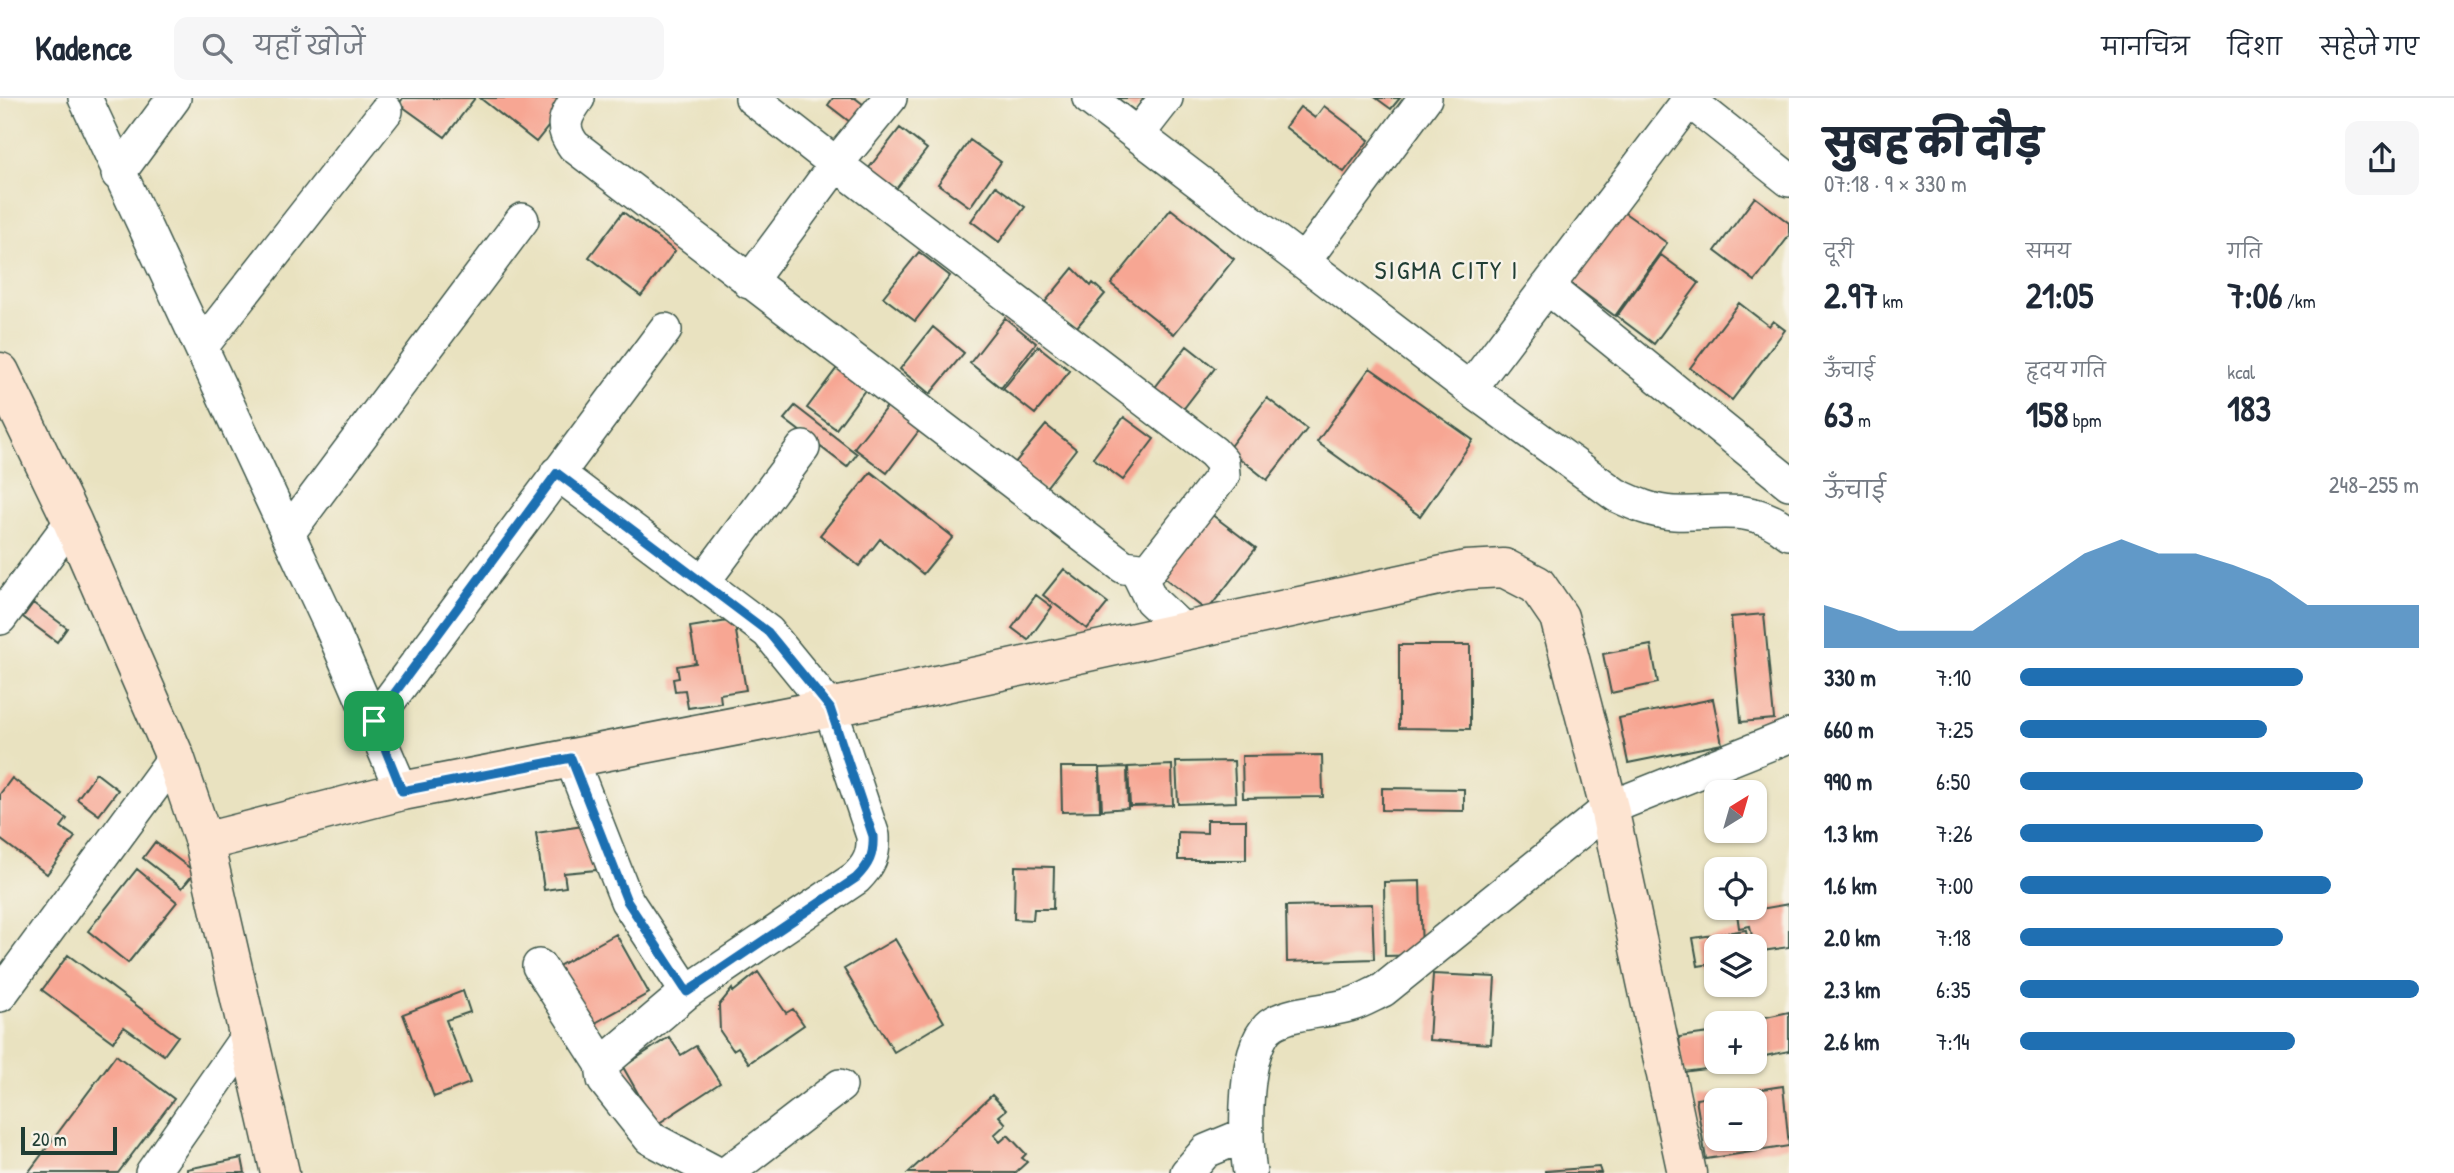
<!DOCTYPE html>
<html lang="hi">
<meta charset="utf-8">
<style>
body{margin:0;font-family:"Patrick Hand","Playpen Sans Deva",sans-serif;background:#f6f6f7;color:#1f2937;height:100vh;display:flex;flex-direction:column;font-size:26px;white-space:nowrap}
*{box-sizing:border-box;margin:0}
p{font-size:23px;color:#747a83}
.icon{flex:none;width:38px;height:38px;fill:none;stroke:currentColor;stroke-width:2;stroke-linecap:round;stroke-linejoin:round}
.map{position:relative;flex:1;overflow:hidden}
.sheet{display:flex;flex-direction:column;background:#fff;width:665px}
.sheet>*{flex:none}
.needle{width:46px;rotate:37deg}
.fabs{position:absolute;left:1704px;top:682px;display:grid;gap:14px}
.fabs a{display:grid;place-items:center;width:63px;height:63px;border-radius:14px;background:#fff;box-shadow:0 2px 5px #0004;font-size:35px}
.scale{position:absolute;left:21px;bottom:18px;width:96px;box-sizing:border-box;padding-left:7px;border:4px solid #1f3d34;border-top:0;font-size:19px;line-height:24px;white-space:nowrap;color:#1f3d34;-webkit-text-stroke:5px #f7f3e8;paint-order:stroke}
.pin{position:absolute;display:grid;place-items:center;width:60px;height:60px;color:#fff;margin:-30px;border-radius:14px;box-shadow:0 4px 10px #0006}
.round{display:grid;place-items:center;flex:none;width:74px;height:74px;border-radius:14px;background:#f6f6f7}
.head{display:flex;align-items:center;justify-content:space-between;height:119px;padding:0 35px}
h1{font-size:38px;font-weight:800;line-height:52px}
.metrics{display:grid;grid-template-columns:repeat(3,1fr);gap:10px;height:119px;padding:7px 35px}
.metrics div{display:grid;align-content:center}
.metrics b{font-size:35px;font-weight:800}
.metrics small{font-size:19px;font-weight:400}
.metrics p{font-size:19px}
.chart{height:196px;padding:14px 35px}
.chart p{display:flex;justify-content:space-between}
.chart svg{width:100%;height:126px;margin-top:7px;fill:#1f6fb2;opacity:.7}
ul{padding:0 35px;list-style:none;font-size:23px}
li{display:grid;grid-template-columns:112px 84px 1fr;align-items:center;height:52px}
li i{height:18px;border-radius:9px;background:#1f6fb2}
header{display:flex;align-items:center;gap:42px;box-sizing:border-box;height:98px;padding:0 35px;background:#fff;border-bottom:2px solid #e0e1e3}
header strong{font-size:33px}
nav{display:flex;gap:38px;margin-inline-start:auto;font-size:24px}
.search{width:490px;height:63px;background:#f6f6f7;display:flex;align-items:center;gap:18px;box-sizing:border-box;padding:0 24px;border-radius:14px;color:#747a83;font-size:26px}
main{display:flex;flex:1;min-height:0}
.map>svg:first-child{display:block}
.building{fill:#f7a693;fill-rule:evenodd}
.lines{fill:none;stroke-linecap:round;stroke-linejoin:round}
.street-casing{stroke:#3d5649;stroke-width:36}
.secondary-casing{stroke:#3d5649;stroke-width:41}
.street{stroke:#fff;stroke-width:33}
.secondary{stroke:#fde4d1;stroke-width:38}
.route-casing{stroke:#fff;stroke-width:14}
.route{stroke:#1f6fb2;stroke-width:9}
.labels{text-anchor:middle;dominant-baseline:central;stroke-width:5;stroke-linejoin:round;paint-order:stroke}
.neighbourhood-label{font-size:26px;letter-spacing:2px;fill:#1f3d34;stroke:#f7f3e8}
</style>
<header>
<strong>Kadence</strong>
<div class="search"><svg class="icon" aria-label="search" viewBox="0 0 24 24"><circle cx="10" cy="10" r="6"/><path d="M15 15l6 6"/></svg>यहाँ खोजें</div>
<nav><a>मानचित्र</a><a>दिशा</a><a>सहेजे गए</a></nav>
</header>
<main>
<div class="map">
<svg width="1789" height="1075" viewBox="0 0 1789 1075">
<rect width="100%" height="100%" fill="#f7f3e8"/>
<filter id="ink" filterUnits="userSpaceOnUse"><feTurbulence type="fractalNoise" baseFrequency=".0143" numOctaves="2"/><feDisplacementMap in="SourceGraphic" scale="14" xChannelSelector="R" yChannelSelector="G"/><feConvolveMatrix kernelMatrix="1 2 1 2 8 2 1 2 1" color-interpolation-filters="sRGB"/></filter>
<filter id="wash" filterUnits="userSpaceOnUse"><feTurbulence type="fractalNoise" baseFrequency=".00686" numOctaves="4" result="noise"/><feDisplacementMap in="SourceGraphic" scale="28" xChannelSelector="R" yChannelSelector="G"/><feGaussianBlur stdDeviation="1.57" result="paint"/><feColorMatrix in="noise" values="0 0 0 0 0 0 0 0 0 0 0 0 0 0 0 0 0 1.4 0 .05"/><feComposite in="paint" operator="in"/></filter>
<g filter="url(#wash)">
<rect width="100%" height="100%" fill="#e9e2c0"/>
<g id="blocks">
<path class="building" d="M403 0H475L445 39 399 6Z
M480 0H571L536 44Z
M833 0H855L868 10 854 27 828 7Z
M1117 0H1144L1135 13Z
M1376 0H1400L1391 11Z
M1324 8 1369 42 1344 74 1285 29 1300 9 1315 20Z
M900 30 927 51 892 96 865 75Z
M970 42 1001 64 970 109 938 86Z
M996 88 1025 109 999 144 971 123Z
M1755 99 1789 125V138L1755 183 1715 153Z
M1171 111 1234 161 1174 236 1111 186Z
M1622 113 1667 145 1615 218 1570 185Z
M623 114 675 153 641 198 589 159Z
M919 154 950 178 915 223 883 199Z
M1661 157 1699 185 1654 246 1617 218Z
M1073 170 1091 188 1093 185 1105 196 1076 230 1045 204Z
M1739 205 1769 228 1773 223 1785 232 1732 302 1690 270Z
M1005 220 1036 245 1001 290 970 265Z
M933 229 964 255 930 296 900 271Z
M1038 248 1070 273 1035 316 1003 291Z
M1187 248 1215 270 1181 314 1153 292Z
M843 262 871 284 836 331 807 310Z
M1370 270 1473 342 1420 418 1317 344Z
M1267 300 1307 331 1267 382 1228 351Z
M889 306 921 330 887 375 854 350Z
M795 308 857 356 847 369 784 321Z
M1124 319 1154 341 1123 382 1093 360Z
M1046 327 1076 351 1044 392 1013 367Z
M871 374 953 439 923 476 880 441 859 468 820 437Z
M1211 416 1256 450 1207 513 1162 478Z
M1064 471 1108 505 1087 531 1043 497Z
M1036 497 1052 509 1028 542 1012 530Z
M33 505 67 530 57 544 23 519Z
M1764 516 1774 621 1741 624 1731 519Z
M734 522 746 592 720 596 721 605 688 610 685 592 675 593 673 581 679 580 677 568 696 565 690 529Z
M1399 547H1470V631L1399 630Z
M1651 547 1658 585 1611 595 1603 556Z
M1713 601 1722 646 1628 665 1619 620Z
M1322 657 1323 699 1243 700 1242 658Z
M1234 663 1236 704 1178 706 1176 664Z
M1172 667 1173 707 1130 708 1128 669Z
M1061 669H1099L1100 713 1062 714Z
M1127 669 1128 710 1102 712 1100 670Z
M96 675 118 692 99 717 77 701Z
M12 680 67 721 61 729 75 739 47 776 0 741V696Z
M1382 690 1464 691V713L1382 712Z
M1207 722H1246V762H1178V734L1207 735Z
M590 727 596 772 564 775 566 789 544 792 536 735Z
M155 744 195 774 182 790 143 760Z
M1015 768 1054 769 1053 811H1034L1033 822 1014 821Z
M137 771 177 804 128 865 88 833Z
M1420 783 1422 857 1385 858 1384 784Z
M1372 806 1374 861 1287 864 1286 808Z
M1789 806V849L1755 854 1750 828 1739 830 1737 815Z
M1746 832 1749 849H1717V865L1698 868 1693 840Z
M616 836 649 895 588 929 555 870Z
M895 841 944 924 894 954 844 871Z
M68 857 178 938 164 957 124 929 113 944 42 892Z
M758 874 786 915 793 911 804 927 749 965 738 949 733 952 720 933 719 907 732 891 733 894Z
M1433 876 1495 879 1491 946 1429 942Z
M463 893 470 914 446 922 470 985 434 999 403 916Z
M1789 914V953L1765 958 1757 921Z
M1717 934V964H1737L1738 967 1683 974 1679 939Z
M669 939 681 957 696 948 720 985 656 1027 623 969Z
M116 957 174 1001 118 1075H28Z
M1783 988 1789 1048 1706 1061 1696 1001ZM1717 1003H1755V1041H1717Z
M992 997 1006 1012 999 1018 1006 1026 994 1037 1000 1044 1008 1037 1026 1056 1022 1060 1027 1064 1015 1075H908Z
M242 1060 245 1075H187V1071Z
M1599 1069 1601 1075H1545V1073Z"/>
</g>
</g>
<g filter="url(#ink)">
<use href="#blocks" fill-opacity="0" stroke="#3d5649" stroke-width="2"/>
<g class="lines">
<defs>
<path id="street" d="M85 0 329 524 402 693
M578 0C565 18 559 29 574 48L1124 469 1149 472 1223 377 1222 364 1213 354 836 66 890 0
M1089 0 1470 291 1616 397C1635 406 1653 414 1674 415 1716 417 1753 404 1789 435
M1686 0 1789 82
M1138 36 1166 0
M118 76 174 0
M1304 163 1425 0
M749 184 836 66 752 0
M1547 189 1789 385
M201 249 386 13
M1470 291 1689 2
M557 375 768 534 830 610 873 738C874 757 869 767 856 780L687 894 602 966 604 982 650 1040 716 1075
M288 435 522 122
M1137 473 1151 502 1184 533
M703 484 803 350
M0 520 72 423
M374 623 665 232
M571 660 627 803 687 894
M539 868 602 966
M0 897 175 659
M152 1075 249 936
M727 1075 840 988
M1187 1075 1206 1053 1247 1036
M1250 1075C1245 1042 1241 943 1274 925 1296 913 1325 914 1349 907 1361 904 1372 897 1383 892L1609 710 1789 638"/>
<path id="secondary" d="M0 274 72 423 175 659 204 744 280 1075
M204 744 402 693 830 610 1466 472 1504 470 1537 487 1559 519 1609 710 1687 1075"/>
</defs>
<use href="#street" class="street-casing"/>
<use href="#secondary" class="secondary-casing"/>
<use href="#street" class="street"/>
<use href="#secondary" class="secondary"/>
</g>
</g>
<g class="lines" filter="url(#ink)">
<defs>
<path id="route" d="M557 375 768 534 830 610 873 738C874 757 869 767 856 780L687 894 627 803 571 660 402 693 374 623Z"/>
</defs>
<use href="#route" class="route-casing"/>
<use href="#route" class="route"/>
</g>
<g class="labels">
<g class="neighbourhood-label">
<text x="1447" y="171">SIGMA CITY I</text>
</g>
</g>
</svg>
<div class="fabs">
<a><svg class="needle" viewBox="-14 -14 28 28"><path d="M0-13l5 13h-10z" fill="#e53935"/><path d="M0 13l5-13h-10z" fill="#747a83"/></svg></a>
<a><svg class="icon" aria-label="locate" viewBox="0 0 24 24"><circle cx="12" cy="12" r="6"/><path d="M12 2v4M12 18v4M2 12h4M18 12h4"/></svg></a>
<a><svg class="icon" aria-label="layers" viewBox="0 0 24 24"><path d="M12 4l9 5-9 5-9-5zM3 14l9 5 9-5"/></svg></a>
<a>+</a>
<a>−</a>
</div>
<div class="scale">20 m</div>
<div class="pin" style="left:374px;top:623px;background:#1e9e55"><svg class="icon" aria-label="arrive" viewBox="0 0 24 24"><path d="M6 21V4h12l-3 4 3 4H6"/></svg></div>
</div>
<section class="sheet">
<div class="head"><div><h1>सुबह की दौड़</h1><p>07:18 · 9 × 330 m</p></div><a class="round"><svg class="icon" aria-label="share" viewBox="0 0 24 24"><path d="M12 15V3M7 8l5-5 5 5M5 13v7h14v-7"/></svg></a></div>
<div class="metrics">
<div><p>दूरी</p><b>2.97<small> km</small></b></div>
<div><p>समय</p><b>21:05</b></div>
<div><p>गति</p><b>7:06<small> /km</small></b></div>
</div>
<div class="metrics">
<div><p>ऊँचाई</p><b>63<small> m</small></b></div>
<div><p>हृदय गति</p><b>158<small> bpm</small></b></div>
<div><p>kcal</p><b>183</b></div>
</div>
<div class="chart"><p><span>ऊँचाई</span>248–255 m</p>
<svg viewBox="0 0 160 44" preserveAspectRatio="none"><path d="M0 44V29L10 33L20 38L30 38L40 38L50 29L60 20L70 11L80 6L90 11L100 11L110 15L120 20L130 29L140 29L150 29L160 29V44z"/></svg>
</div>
<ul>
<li><b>330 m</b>7:10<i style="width:71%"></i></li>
<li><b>660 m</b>7:25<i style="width:62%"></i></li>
<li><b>990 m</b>6:50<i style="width:86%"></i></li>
<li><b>1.3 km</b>7:26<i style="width:61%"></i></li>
<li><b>1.6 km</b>7:00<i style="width:78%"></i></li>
<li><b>2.0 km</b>7:18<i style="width:66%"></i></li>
<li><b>2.3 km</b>6:35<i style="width:100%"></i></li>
<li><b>2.6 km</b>7:14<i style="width:69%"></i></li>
</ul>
</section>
</main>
